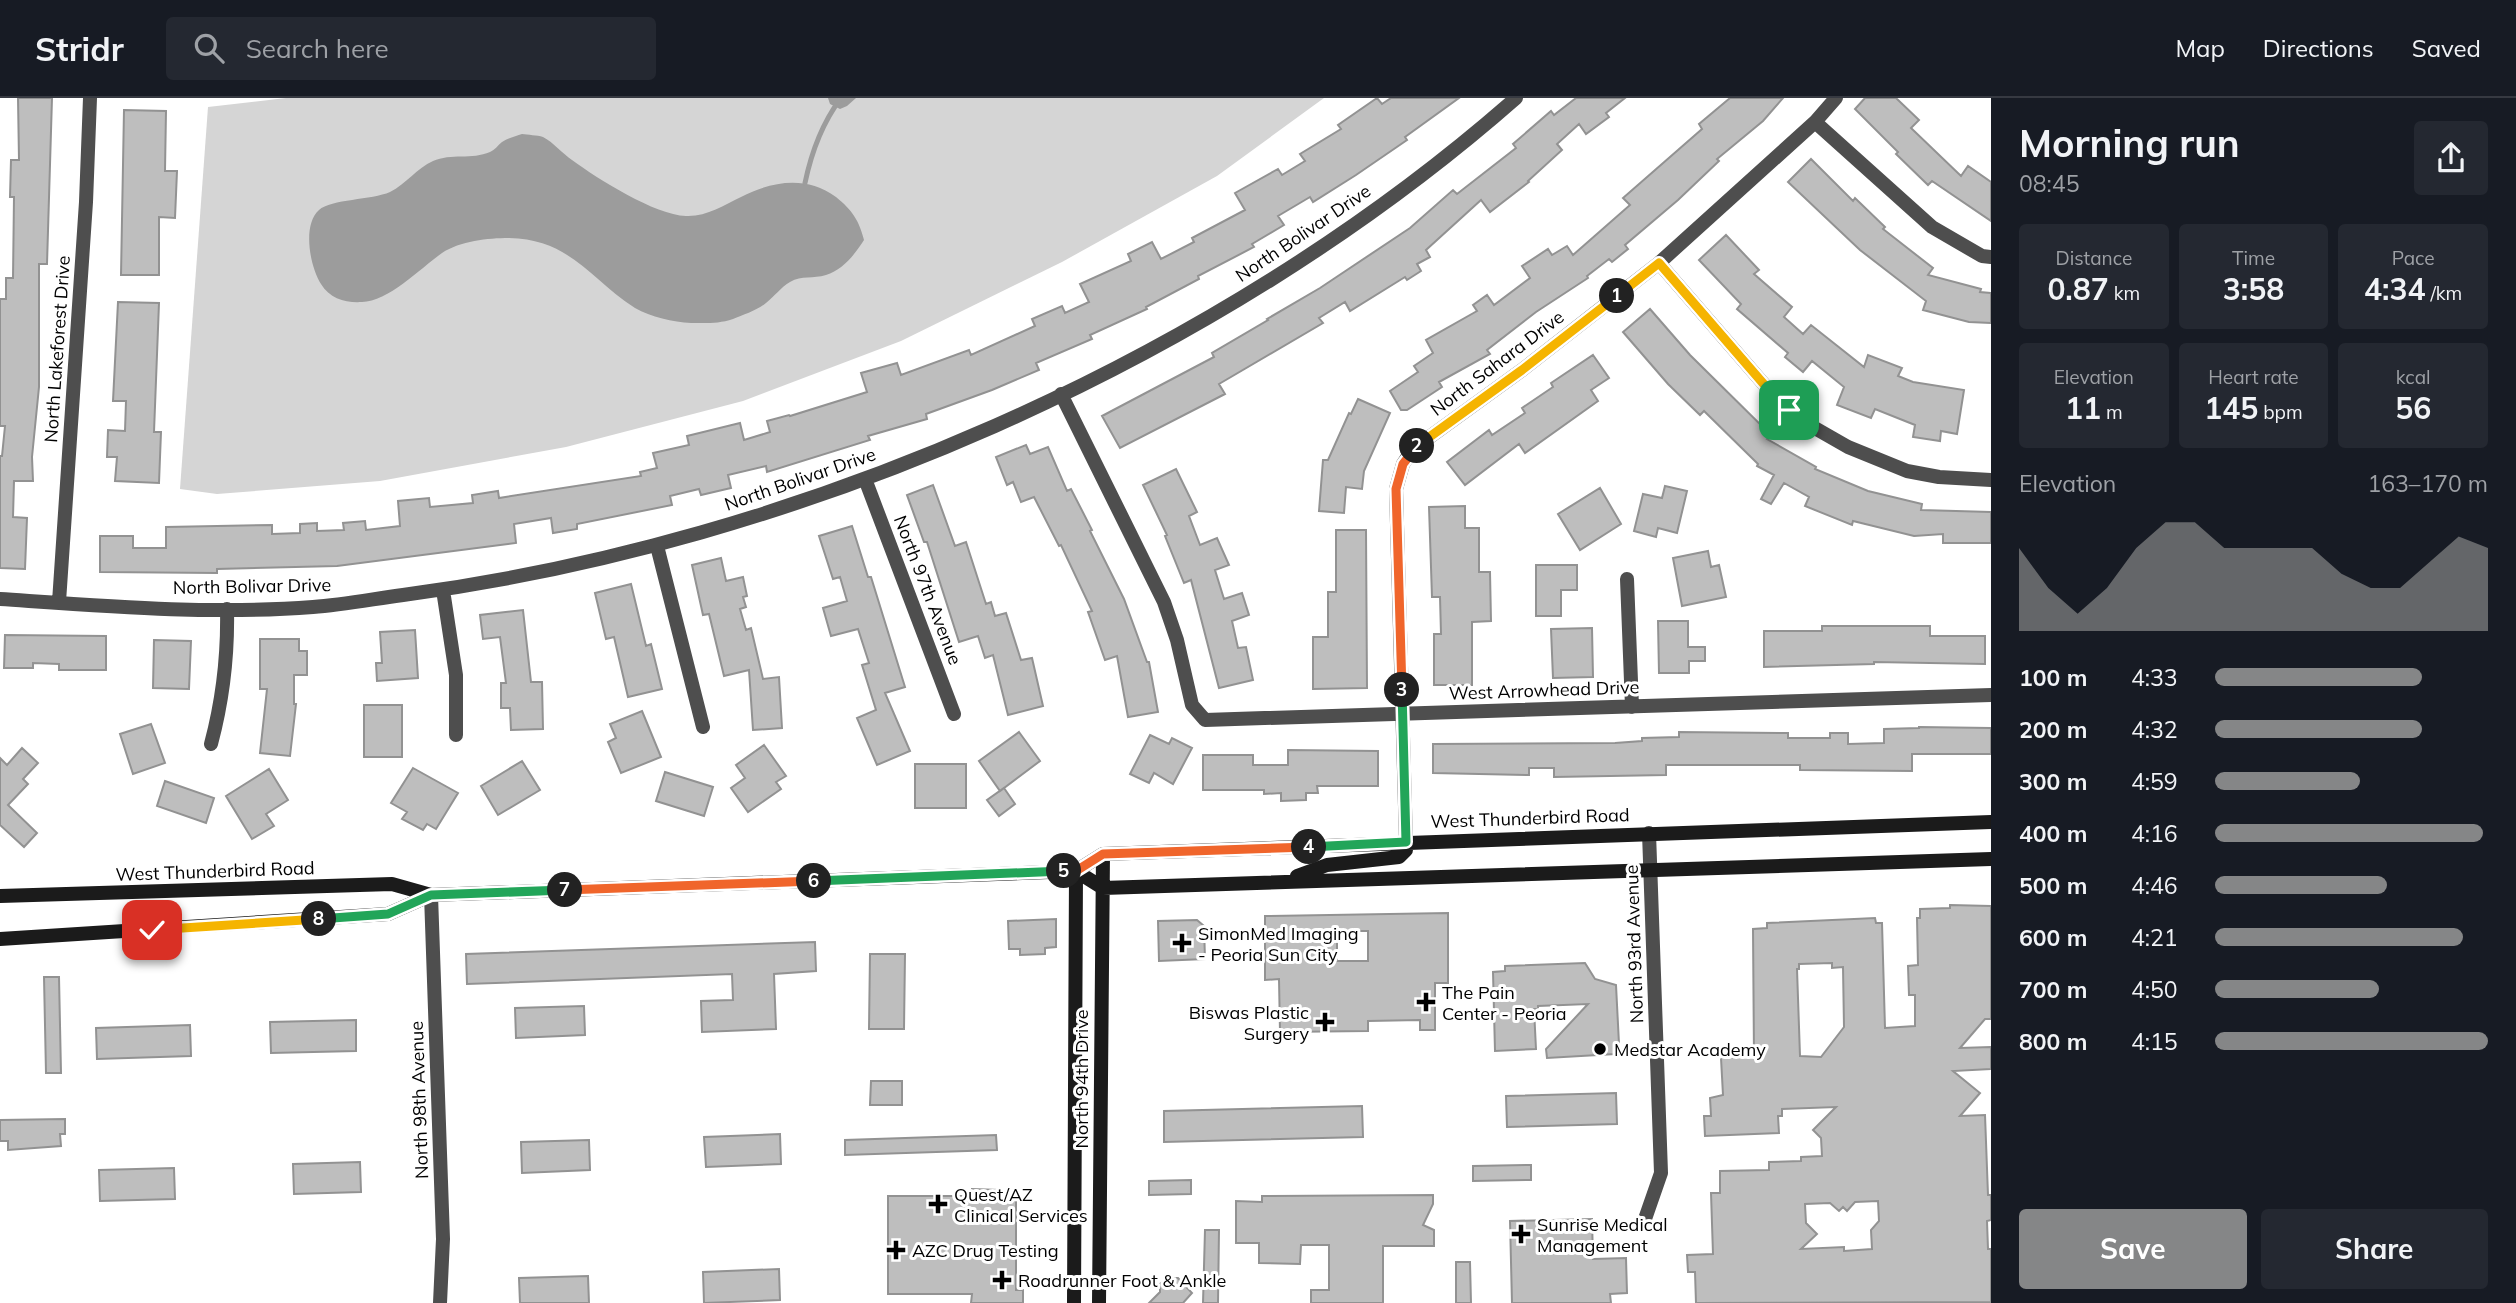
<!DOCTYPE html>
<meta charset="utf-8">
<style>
body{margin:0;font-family:Mulish,sans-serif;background:#242831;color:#f1f3f6;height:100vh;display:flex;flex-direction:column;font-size:26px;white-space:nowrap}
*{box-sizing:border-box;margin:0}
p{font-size:23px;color:#9ea1a6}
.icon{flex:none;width:38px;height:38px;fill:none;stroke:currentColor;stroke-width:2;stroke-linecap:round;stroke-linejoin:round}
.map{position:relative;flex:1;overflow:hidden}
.drawer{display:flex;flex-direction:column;background:#171b24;width:525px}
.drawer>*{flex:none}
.pin{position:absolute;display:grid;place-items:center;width:60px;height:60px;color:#fff;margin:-30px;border-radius:14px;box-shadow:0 4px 10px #0006}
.km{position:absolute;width:35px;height:35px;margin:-18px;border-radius:50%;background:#222;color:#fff;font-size:19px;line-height:35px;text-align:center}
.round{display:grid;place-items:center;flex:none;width:74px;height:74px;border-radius:7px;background:#242831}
.summary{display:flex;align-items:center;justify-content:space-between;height:119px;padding:0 28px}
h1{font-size:38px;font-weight:700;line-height:52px}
.figures{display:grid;grid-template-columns:repeat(3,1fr);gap:10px;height:119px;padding:7px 28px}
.figures div{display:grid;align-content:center;border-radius:7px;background:#242831;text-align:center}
.figures b{font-size:30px;font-weight:700}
.figures small{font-size:19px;font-weight:400}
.figures p{font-size:19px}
.chart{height:196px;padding:14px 28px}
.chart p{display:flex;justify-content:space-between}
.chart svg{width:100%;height:126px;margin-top:7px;fill:#858687;opacity:.7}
.button{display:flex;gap:14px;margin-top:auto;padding:14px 28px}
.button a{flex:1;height:80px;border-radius:7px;background:#858687;color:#fff;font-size:28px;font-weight:700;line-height:80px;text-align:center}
.button a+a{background:#242831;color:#f1f3f6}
ul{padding:0 28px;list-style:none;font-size:23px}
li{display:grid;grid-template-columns:112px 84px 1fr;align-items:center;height:52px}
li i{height:18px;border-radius:9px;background:#858687}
header{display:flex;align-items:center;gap:42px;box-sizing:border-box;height:98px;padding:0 35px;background:#171b24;border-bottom:2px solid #363941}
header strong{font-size:33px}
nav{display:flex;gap:38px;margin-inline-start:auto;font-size:24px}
.search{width:490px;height:63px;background:#242831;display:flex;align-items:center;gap:18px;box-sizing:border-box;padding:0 24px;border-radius:7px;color:#9ea1a6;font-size:26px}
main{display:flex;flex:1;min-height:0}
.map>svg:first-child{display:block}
.green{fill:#d5d5d5}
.water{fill:#9c9c9c}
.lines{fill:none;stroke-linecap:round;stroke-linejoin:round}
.stream{stroke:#9c9c9c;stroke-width:5}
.building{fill:#bebebe;stroke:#929292;stroke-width:2;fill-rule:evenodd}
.street{stroke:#4e4e4e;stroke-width:14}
.secondary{stroke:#1b1b1b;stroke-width:14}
.split-1-casing{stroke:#fff;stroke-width:14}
.split-2-casing{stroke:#fff;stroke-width:14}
.split-3-casing{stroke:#fff;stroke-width:14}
.split-4-casing{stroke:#fff;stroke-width:14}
.split-5-casing{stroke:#fff;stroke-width:14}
.split-6-casing{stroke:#fff;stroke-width:14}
.split-7-casing{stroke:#fff;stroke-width:14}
.split-8-casing{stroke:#fff;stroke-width:14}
.split-9-casing{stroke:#fff;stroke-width:14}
.split-1{stroke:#f5b400;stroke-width:9}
.split-2{stroke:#f5b400;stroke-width:9}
.split-3{stroke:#f0652b;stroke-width:9}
.split-4{stroke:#22a559;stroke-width:9}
.split-5{stroke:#f0652b;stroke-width:9}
.split-6{stroke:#22a559;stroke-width:9}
.split-7{stroke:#f0652b;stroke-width:9}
.split-8{stroke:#22a559;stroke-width:9}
.split-9{stroke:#f5b400;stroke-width:9}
.poi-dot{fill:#000;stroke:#fff;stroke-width:2.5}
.labels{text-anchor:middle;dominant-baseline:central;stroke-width:6;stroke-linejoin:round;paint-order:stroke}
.street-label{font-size:18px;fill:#000;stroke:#fff}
.poi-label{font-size:18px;fill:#000;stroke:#fff;text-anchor:start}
</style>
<header>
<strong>Stridr</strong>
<div class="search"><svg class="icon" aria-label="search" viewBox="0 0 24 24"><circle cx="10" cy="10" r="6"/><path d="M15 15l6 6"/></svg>Search here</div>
<nav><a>Map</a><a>Directions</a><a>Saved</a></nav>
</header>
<main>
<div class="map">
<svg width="1991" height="1205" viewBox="0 0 1991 1205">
<rect width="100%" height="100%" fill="#fff"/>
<path class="green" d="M286 0H1324L1217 78 1062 164 901 243 743 303 566 349 380 383 217 396 180 391 208 9Z"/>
<path class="water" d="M828 0H856L847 8 840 11 830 6Z
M522 36C528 37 537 37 543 39 553 44 563 56 572 62 598 81 655 117 686 118 706 119 724 107 741 99 772 83 806 77 836 99 852 112 859 122 864 142 855 156 843 172 826 177 813 181 802 177 790 184 780 190 775 198 766 205 758 212 743 217 733 221 718 226 706 225 691 225 673 224 651 219 635 210 590 181 570 141 509 140 488 140 460 143 442 155 422 169 388 204 362 204 346 205 330 201 321 186 310 169 302 127 319 112 331 101 372 102 390 94 406 86 417 70 433 63 451 55 472 62 490 54 495 52 498 47 502 44 508 40 516 38 522 36Z"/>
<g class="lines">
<path class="stream" d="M805 85C811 56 823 24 841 0"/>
</g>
<path class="building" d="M18 0H52L47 166H39V289L32 359 33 383H14L13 419 27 420 25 471 0 470V358H2L5 328H0V201H6V180H13L14 99H10L11 62H19Z
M1377 0 1382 6 1391 0H1459L1405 39 1407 42 1356 77 1313 104 1310 99 1278 118 1284 127 1252 146 1254 149 1198 178 1199 181 1146 209 1147 211 1090 237 1092 241 1036 265 1039 272 992 292 926 316 927 321 868 338 870 342 767 374 766 368 728 377 731 390 701 397 699 391 670 398 672 407 577 426V431L553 435 551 420 514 426 516 445 337 468 217 471V475L100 474V438H133V450H166V429L272 427V436L300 435V426L317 425V433L344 432 343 425 365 423 366 432 400 428 398 403 429 400 430 409 473 405 472 397 498 393 499 400 641 378 640 374 657 370 653 355 689 347 687 338 740 325 744 342 770 334 767 323 789 317 790 318 867 294 861 275 897 265 901 277 969 252 971 257 1035 228 1032 221 1062 208 1065 215 1089 204 1080 186 1131 163 1128 156 1152 144 1161 161 1194 144 1192 140 1245 112 1235 95 1278 71 1282 77 1305 63 1300 56 1341 31 1338 27Z
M1576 0H1625L1606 15 1609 19 1586 36 1579 26 1557 46 1562 52 1528 83 1529 84 1490 114 1481 102 1426 152 1430 159 1417 166 1421 173 1407 182 1405 179 1350 213 1345 204 1319 220 1323 225 1219 286 1225 296 1120 350 1102 318 1214 259 1212 255 1268 222 1267 221 1320 190 1410 130 1453 92 1457 96 1516 50 1513 46 1551 13 1554 17Z
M1730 0H1783L1763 23 1717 61 1719 63 1678 102 1625 147 1628 151 1612 164 1609 161 1587 178 1588 180 1536 214 1487 252 1490 256 1439 284 1442 289 1407 312H1401L1390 293 1418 274 1414 268 1433 255 1426 242 1477 213 1473 207 1487 197 1494 207 1530 180 1522 168 1548 151 1552 157 1567 148 1573 157 1630 107 1623 100 1702 31 1699 26Z
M1865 0H1896L1919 22 1911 30 1961 78 1968 68 1991 84V123L1932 83 1928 87 1896 56 1898 54 1855 11Z
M124 12 166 13 165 73H177L175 120 159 119V177H121Z
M1811 61 1853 103 1855 100 1885 129 1883 131 1933 170 1928 177 1981 191 1980 194 1991 195V225L1969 224 1923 212 1926 203 1860 152 1788 84Z
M1726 137 1759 172 1754 176 1792 209 1784 219 1803 236 1811 227 1864 269 1868 257 1902 270 1898 278 1913 284 1964 292 1957 336 1941 333 1940 343 1913 339 1915 327 1875 311 1871 320 1837 307 1844 289 1812 263 1803 274 1785 259 1788 255 1737 211 1741 206 1699 162Z
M118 204 159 205 154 334H161L159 385 115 383 117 359H107L108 332 125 333 126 303H113Z
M1650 211 1690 257 1771 337 1767 341 1816 369 1815 371 1868 393 1922 406 1921 412 1991 414V445H1943V436L1914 438 1853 423 1852 427 1805 408 1809 399 1784 385 1771 406 1761 401 1774 377 1757 368 1758 366 1704 313 1700 317 1668 286 1623 234Z
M1593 257 1609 280 1591 292 1598 303 1525 355 1519 346 1465 387 1447 364 1489 332 1492 337 1525 315 1522 310 1553 289 1551 285Z
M1358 301 1390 315 1364 373 1362 391 1346 389 1344 415 1319 413 1323 362H1328L1349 315 1351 316Z
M1026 347 1030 356 1048 349 1067 393 1071 391 1092 432 1090 433 1124 501 1147 564H1149L1158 614 1128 619 1117 558 1105 562 1088 514 1092 513 1061 447 1059 448 1034 399 1021 404 1013 384 1007 387 996 359Z
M1176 371 1197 414 1189 418 1200 447 1217 440 1229 467 1215 472 1224 501 1242 495 1249 517 1232 523 1238 550 1246 549 1253 582 1219 590 1191 482 1184 485 1165 438 1167 437 1143 387Z
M933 387 955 448 966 444 986 506 991 504 995 518 1006 515 1021 562 1032 560 1043 608 1008 617 993 557 985 560 978 538 959 544 927 444H924L907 397Z
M1665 388 1687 393 1677 435 1658 430 1656 439 1634 433 1643 396 1662 400Z
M1600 390 1621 426 1580 452 1558 416Z
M1465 408V430H1479V474H1490L1491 523 1472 524V587H1434V536H1441L1440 499H1432L1429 409Z
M852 428 868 479H871L905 589 885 595 910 653 877 667 857 620 876 612 862 567 869 565 858 531 831 538 823 510 847 503 840 479 833 481 819 438Z
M1336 432H1366L1367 590 1313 591V539H1328V494H1336Z
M1708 453 1711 469 1719 467 1726 499 1682 508 1673 460Z
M721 460 726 483 743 479 747 498 743 499 746 509 740 511 746 532 751 530 763 581 779 579 782 630 753 632 749 572 724 578 709 516 703 517 692 467Z
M1536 467H1577V492H1561V518H1536Z
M631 486 646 548 651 546 662 591 628 599 614 539 606 541 595 495Z
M523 512 531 584H542L543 631 511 632 510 610H501V585H506L500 539 483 541 480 517Z
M1658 523H1688V549H1705V563H1689V575H1659Z
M1822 528H1930V538H1985V566L1874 564V566L1764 569V533H1822Z
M1592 530 1593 579 1553 580 1551 531Z
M415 532 418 580 377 583 376 565H382L380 534Z
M5 537 106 538V572H59V566L33 565V570H4Z
M260 541H299V553H307V577H294V606H296L290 658 260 655 267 591H260Z
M154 542 191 543 189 591 153 590Z
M364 607H402V659H364Z
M642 613 661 659 621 675 608 644 616 640 610 626Z
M151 626 165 665 133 676 120 636Z
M1919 629 1991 630V656H1912V673L1800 672V667H1666V677L1554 679V670H1529V677L1433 675V646L1615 645 1642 643V640L1679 639V634L1788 635V640H1830V635H1848V646L1884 645V631L1919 630Z
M1019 634 1040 663 1000 693 979 663Z
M1150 637 1169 646 1172 640 1192 650 1173 686 1154 675 1149 685 1130 676Z
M764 647 786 678 776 684 781 691 748 714 731 690 745 680 736 667Z
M22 650 38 665 23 681 28 686 8 707 37 735 24 749 0 727V660L7 667Z
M1288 652 1378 653V688H1317L1318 695H1306V702L1281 703V695L1264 696V692H1203V657H1253V667H1288Z
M522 663 540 692 498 717 481 688Z
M915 666H966V710H915Z
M413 670 458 695 436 731 427 726 423 732 402 721 407 714 391 705Z
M269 671 288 702 266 716 274 728 252 741 226 698Z
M665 674 713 689 704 718 656 703Z
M165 683 214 700 206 725 157 708Z
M1004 690 1015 706 999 718 987 702Z
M1950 807 1991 808V921H1985L1960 950 1991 949V971L1953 973 1980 995 1960 1018 1985 1017 1988 1097H1991V1122L1987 1123 1988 1151H1991V1204L1696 1205 1695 1174H1688L1687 1157 1713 1156 1711 1095H1720V1073L1769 1072V1064L1801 1063V1059L1822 1058 1821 1040 1813 1032 1836 1009 1782 1011V1018H1778L1779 1035 1705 1038 1704 1018H1711L1710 1000 1723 997 1721 960 1754 959 1753 831 1767 830V825L1875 820 1876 825H1882L1885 930 1915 928V897H1909L1908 868 1918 867 1917 820H1920V811L1950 810ZM1832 865V870L1843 869 1844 929 1821 959 1800 958 1797 871H1799V866ZM1878 1103 1879 1123 1871 1132 1872 1151 1844 1153V1149L1801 1151 1817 1136 1806 1125 1805 1106 1830 1105 1839 1113 1843 1109 1847 1113 1855 1104Z
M1448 815V885H1435V932H1420V922L1368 923V933L1280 934 1279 881 1265 882V818ZM1337 833H1368V863H1337Z
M1056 821V849L1045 850V856L1020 857V851H1009L1008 823Z
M1197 822 1204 828 1205 861 1159 863 1158 823Z
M815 844 816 873 774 876 776 931 702 934 701 903 733 902 732 876 467 886 466 856Z
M870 856H905L904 931H869Z
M1585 865 1595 881 1616 887 1619 946 1615 947V956L1547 960 1546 951 1588 906 1538 908V911H1534L1536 951 1495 953 1493 874 1505 873V868Z
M44 879H59L61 975H46Z
M584 908 585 937 516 940 515 910Z
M356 922V953L271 955 270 924Z
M190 927 191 958 97 961 96 930Z
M871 983H902V1007H870Z
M1616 995 1617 1026 1507 1029 1506 998Z
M1362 1008 1363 1039 1164 1044V1013Z
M65 1021V1036H60L61 1048 8 1052V1043H0V1022Z
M780 1036 781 1066 706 1069 704 1039Z
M996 1037 997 1052 845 1057V1042Z
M589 1042 590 1072 522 1075 521 1044Z
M360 1064 361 1094 294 1096 293 1066Z
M1531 1067V1082L1473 1083V1068Z
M174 1070 175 1101 100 1103 99 1072Z
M1191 1082V1096L1149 1097V1083Z
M972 1091 999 1092V1099H1016V1192H1023V1205H971L972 1196H888V1098H972Z
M1433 1097V1106L1423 1127 1434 1132V1148H1383V1205H1311V1192H1329V1147H1301L1300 1166 1259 1165V1145H1236V1103L1262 1104V1098Z
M1592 1121 1593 1161 1626 1160 1627 1195 1610 1196 1611 1205H1512L1510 1123Z
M1205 1132H1219L1218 1205H1203Z
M1456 1164H1470L1471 1205H1456Z
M779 1171 780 1202 704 1205 703 1174Z
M588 1178 589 1205H520L519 1180Z
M1167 1180H1178L1192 1195 1183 1205H1149L1160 1194V1186Z"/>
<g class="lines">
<path class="street" d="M1815 24 1932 129 1982 158 1991 159
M1659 165 1768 291 1789 312 1813 329 1848 349 1907 373 1939 379 1991 382
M1061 296 1164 504 1177 542 1192 607 1205 622 1991 597
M865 381 954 616
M657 448 703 629
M1627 481 1632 609
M443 492 456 577V637
M0 501C103 508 210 517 313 509 343 507 373 501 403 497 797 445 1216 264 1516 0
M59 504 86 104 90 0
M211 646C223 601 228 557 227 511
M1406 744 1396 391 1403 366 1413 351 1522 272 1659 165 1815 24 1836 0
M431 797 443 1141 440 1205
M1645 1121 1661 1075 1649 735"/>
<path class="secondary" d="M1076 773 1103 790 1991 761
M1297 778 1327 767 1399 759 1406 752V744
M0 798 392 786 431 797 1076 773 1103 756 1991 724
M0 841 388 816 431 797
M1074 1205 1076 773
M1099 1205 1103 756"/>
</g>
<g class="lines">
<defs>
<path id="split-1" d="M1617 198 1659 165 1768 291 1789 312"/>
<path id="split-2" d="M1417 348 1522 272 1617 198"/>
<path id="split-3" d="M1402 592 1396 391 1403 366 1417 348"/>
<path id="split-4" d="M1309 749 1406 744 1402 592"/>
<path id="split-5" d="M1064 773H1076L1103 756 1309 749"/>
<path id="split-6" d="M814 783 1064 773"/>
<path id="split-7" d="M565 792 814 783"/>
<path id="split-8" d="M319 821 388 816 431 797 565 792"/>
<path id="split-9" d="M152 832 319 821"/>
</defs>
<use href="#split-1" class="split-1-casing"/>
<use href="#split-2" class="split-2-casing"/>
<use href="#split-3" class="split-3-casing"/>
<use href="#split-4" class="split-4-casing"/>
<use href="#split-5" class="split-5-casing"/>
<use href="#split-6" class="split-6-casing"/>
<use href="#split-7" class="split-7-casing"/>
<use href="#split-8" class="split-8-casing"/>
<use href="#split-9" class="split-9-casing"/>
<use href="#split-1" class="split-1"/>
<use href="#split-2" class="split-2"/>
<use href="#split-3" class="split-3"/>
<use href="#split-4" class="split-4"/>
<use href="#split-5" class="split-5"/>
<use href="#split-6" class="split-6"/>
<use href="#split-7" class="split-7"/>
<use href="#split-8" class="split-8"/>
<use href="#split-9" class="split-9"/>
</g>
<g class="poi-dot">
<path d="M1178.5 834.5h7v7h7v7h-7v7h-7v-7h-7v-7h7z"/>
<path d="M1422.5 893.5h7v7h7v7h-7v7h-7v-7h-7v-7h7z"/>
<path d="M1321.5 913.5h7v7h7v7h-7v7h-7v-7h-7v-7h7z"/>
<circle cx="1600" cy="951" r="7"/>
<path d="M934.5 1095.5h7v7h7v7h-7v7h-7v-7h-7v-7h7z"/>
<path d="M1517.5 1125.5h7v7h7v7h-7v7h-7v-7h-7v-7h7z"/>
<path d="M892.5 1141.5h7v7h7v7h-7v7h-7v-7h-7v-7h7z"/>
<path d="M998.5 1171.5h7v7h7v7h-7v7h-7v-7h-7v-7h7z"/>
</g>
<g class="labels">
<g class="street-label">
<text transform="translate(1303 135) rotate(-34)">North Bolivar Drive</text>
<text transform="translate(57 251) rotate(-86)">North Lakeforest Drive</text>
<text transform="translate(1497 265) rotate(-37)">North Sahara Drive</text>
<text transform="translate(800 381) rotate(-19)">North Bolivar Drive</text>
<text transform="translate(252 488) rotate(-1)">North Bolivar Drive</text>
<text transform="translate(928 492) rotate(69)">North 97th Avenue</text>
<text transform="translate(1544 592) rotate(-2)">West Arrowhead Drive</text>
<text transform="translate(1530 720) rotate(-2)">West Thunderbird Road</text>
<text transform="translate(215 773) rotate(-2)">West Thunderbird Road</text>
<text transform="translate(1634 846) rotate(-92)">North 93rd Avenue</text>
<text transform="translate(1081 981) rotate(-90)">North 94th Drive</text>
<text transform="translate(419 1002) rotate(-92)">North 98th Avenue</text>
</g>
<g class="poi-label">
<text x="1198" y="835">SimonMed Imaging<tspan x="1198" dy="21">- Peoria Sun City</tspan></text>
<text x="1442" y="894">The Pain<tspan x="1442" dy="21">Center - Peoria</tspan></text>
<text x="1309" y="914" text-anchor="end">Biswas Plastic<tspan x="1309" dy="21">Surgery</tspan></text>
<text x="1614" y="951">Medstar Academy</text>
<text x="954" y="1096">Quest/AZ<tspan x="954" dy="21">Clinical Services</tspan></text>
<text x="1537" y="1126">Sunrise Medical<tspan x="1537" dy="21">Management</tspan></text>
<text x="912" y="1152">AZC Drug Testing</text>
<text x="1018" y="1182">Roadrunner Foot &amp; Ankle</text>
</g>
</g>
</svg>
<div class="pin" style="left:1789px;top:312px;background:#1e9e55"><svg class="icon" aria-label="arrive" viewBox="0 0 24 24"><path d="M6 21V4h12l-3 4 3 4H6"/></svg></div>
<div class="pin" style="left:152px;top:832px;background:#d93025"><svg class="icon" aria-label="check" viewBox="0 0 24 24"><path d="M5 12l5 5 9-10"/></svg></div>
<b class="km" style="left:1617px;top:198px">1</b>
<b class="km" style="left:1417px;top:348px">2</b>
<b class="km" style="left:1402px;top:592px">3</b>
<b class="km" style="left:1309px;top:749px">4</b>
<b class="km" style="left:1064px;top:773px">5</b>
<b class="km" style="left:814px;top:783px">6</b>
<b class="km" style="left:565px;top:792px">7</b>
<b class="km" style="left:319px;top:821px">8</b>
</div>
<section class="drawer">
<div class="summary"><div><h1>Morning run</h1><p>08:45</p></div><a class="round"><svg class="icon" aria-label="share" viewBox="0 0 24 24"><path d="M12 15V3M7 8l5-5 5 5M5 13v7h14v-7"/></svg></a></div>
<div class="figures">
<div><p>Distance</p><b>0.87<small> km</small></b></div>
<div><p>Time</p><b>3:58</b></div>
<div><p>Pace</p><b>4:34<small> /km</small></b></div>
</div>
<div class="figures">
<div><p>Elevation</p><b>11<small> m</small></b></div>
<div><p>Heart rate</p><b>145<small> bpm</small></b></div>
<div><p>kcal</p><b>56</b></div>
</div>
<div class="chart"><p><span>Elevation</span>163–170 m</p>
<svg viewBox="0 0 160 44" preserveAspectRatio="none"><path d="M0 44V15L10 29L20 38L30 29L40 15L50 6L60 6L70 15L80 15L90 15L100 15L110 24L120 29L130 29L140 20L150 11L160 15V44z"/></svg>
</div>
<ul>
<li><b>100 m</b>4:33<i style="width:76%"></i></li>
<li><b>200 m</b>4:32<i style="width:76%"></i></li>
<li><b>300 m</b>4:59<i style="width:53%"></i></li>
<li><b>400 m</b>4:16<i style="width:98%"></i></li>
<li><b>500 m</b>4:46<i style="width:63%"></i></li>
<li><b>600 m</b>4:21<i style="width:91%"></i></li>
<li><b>700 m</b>4:50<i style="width:60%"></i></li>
<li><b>800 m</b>4:15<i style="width:100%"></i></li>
</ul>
<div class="button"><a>Save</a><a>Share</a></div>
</section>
</main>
